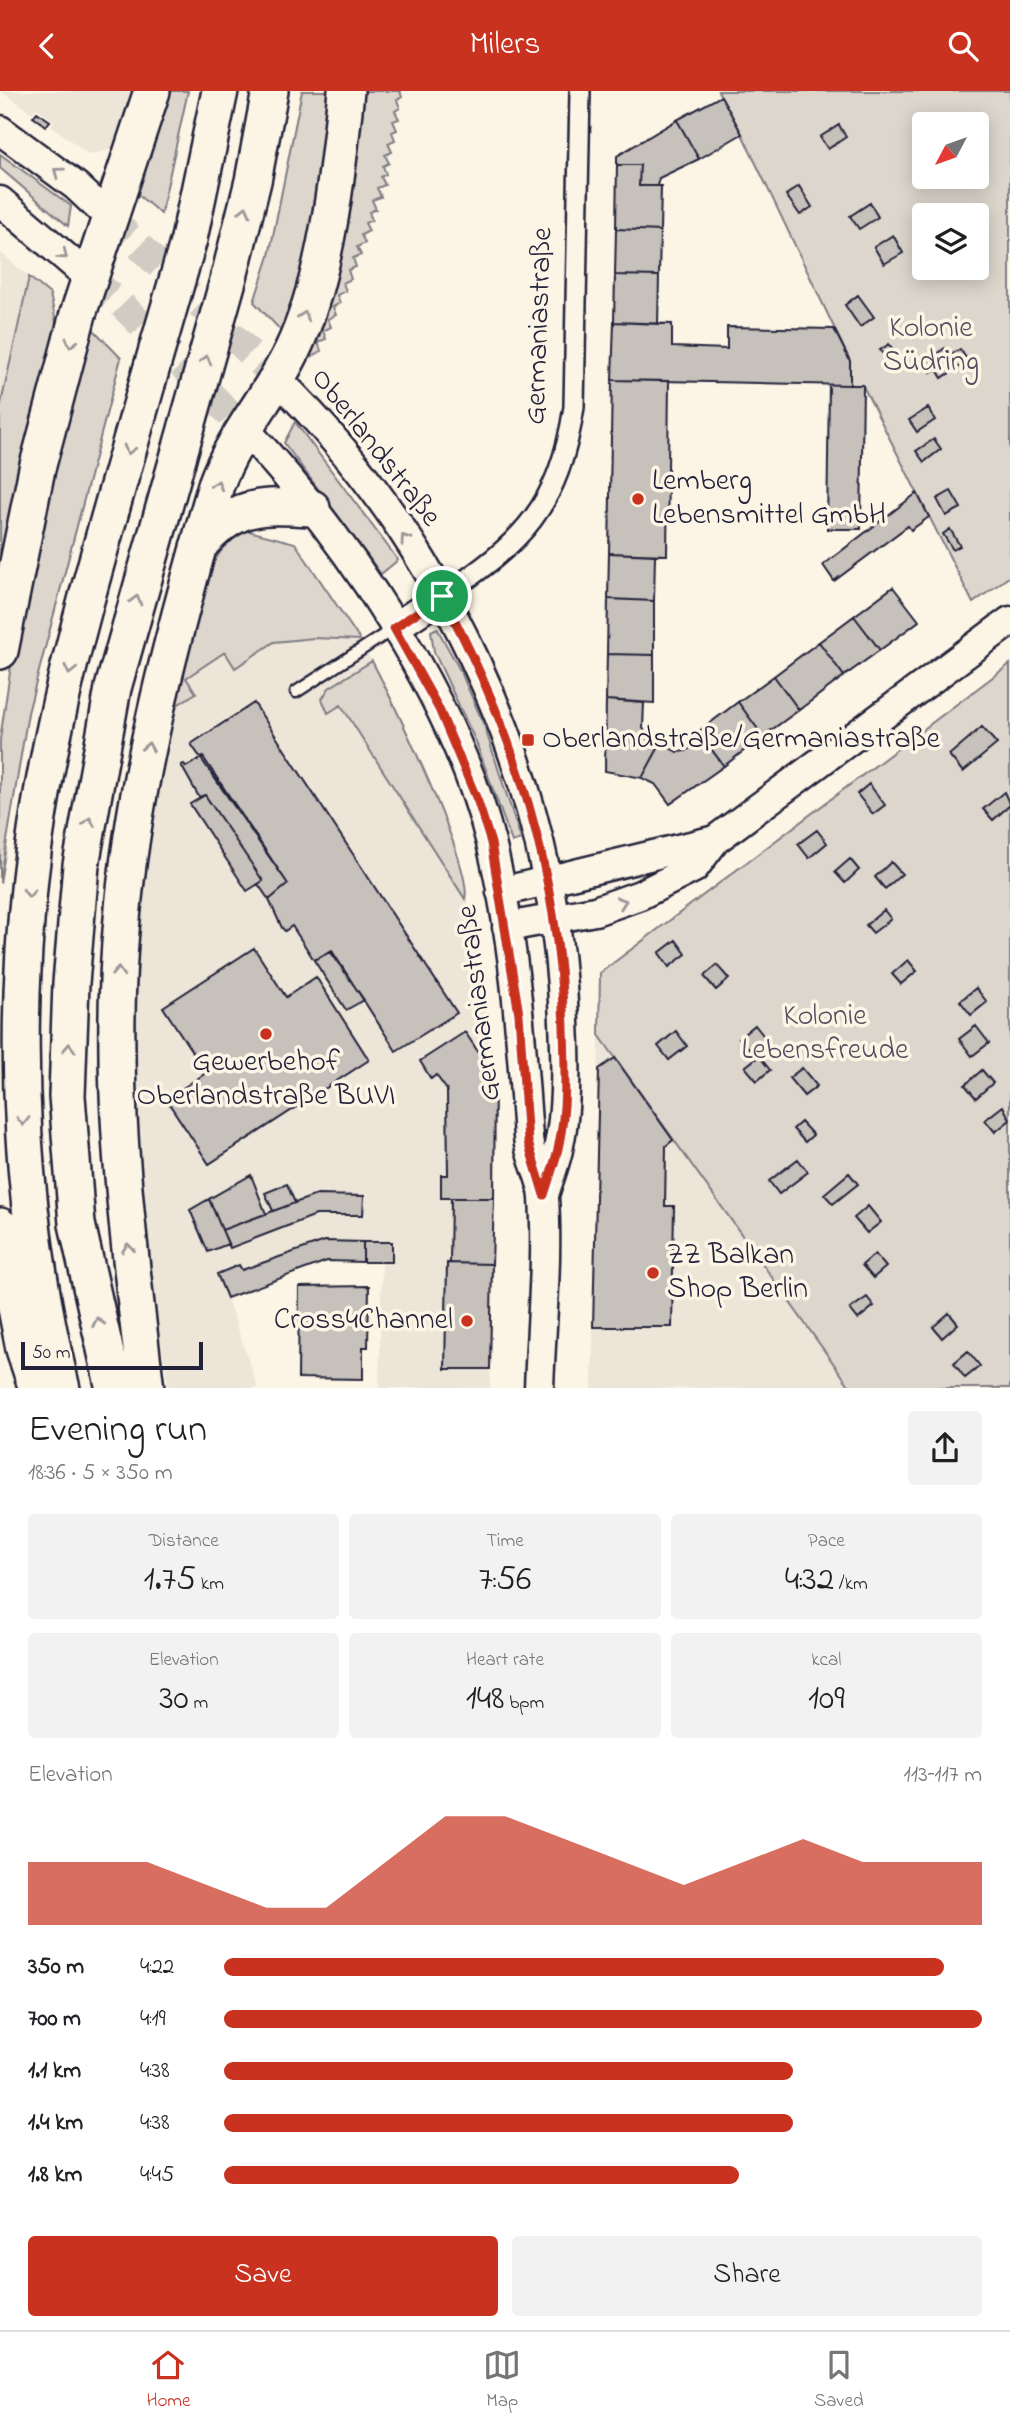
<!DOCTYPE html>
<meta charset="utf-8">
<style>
body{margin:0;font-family:"Indie Flower",sans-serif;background:#f2f2f2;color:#202124;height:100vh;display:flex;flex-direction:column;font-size:26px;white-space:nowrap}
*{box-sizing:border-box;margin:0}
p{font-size:23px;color:#757577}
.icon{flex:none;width:38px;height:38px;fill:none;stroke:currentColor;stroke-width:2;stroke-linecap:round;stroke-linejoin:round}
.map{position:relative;height:1297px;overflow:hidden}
.panel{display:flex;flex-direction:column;background:#fff;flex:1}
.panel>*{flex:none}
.needle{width:46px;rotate:229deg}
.tools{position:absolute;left:912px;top:21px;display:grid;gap:14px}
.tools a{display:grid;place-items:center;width:77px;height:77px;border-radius:7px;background:#fff;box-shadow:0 4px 18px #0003;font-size:35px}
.scale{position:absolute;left:21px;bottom:18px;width:182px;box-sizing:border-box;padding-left:7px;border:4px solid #22223b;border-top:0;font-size:19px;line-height:24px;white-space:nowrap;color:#22223b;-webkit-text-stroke:5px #fcf5e5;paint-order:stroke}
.pin{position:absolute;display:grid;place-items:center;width:60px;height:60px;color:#fff;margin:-30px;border:4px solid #fff;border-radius:50%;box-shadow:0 2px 7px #0007}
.round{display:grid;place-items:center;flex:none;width:74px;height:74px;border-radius:7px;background:#f2f2f2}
.overview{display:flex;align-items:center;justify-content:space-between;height:119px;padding:0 28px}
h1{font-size:38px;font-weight:600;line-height:52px}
.metrics{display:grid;grid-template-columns:repeat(3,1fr);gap:10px;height:119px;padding:7px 28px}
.metrics div{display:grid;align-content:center;border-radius:7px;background:#f2f2f2;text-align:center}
.metrics b{font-size:35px;font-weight:600}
.metrics small{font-size:19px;font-weight:400}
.metrics p{font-size:19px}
.chart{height:196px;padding:14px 28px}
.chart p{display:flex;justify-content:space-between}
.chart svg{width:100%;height:126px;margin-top:7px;fill:#c8321e;opacity:.7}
.cta{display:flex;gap:14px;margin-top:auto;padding:14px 28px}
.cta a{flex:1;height:80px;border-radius:7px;background:#c8321e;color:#fff;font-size:28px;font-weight:600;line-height:80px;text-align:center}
.cta a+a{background:#f2f2f2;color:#202124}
ul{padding:0 28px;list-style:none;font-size:23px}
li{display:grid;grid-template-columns:112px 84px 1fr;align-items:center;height:52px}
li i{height:18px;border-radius:9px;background:#c8321e}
header{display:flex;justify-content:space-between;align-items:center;height:91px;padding:0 28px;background:#c8321e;color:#fff;font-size:32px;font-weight:600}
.dock{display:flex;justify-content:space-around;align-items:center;height:98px;border-top:2px solid #e0e0e0;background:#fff;font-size:19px;color:#757577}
.dock a{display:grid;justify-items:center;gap:4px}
.dock .selected{color:#c8321e}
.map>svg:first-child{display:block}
.built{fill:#ece5d8}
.green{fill:#dcd6cc;stroke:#7f7c84;stroke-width:2;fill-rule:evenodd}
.building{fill:#c6c1bb;stroke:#22223b;stroke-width:2}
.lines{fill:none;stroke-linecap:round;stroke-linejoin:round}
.secondary-tunnel{stroke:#d0cbc3;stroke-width:28;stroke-dasharray:28 14;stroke-linecap:butt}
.lane-casing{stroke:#22223b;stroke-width:15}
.street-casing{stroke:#22223b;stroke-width:24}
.secondary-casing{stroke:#22223b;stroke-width:33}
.highway-casing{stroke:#22223b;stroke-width:40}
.lane{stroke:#fcf5e5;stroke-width:10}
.street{stroke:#fcf5e5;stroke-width:19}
.secondary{stroke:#fcf5e5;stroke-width:28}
.highway{stroke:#fcf5e5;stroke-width:35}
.highway-bridge-casing{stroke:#22223b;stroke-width:40;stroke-linecap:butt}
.highway-bridge{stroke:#fcf5e5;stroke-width:35}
.oneway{stroke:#9a9698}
.route-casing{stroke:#fff;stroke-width:14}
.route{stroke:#c8321e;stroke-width:9}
.poi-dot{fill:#c8321e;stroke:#fcf5e5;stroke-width:2.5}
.labels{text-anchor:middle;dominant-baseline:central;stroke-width:7;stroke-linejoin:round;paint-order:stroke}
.street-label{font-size:30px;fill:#22223b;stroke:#fcf5e5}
.park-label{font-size:30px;fill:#504f5f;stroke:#fcf5e5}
.poi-label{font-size:30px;fill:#22223b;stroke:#fcf5e5;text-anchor:start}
</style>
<header><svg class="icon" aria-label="back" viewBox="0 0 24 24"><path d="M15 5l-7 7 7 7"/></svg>Milers<svg class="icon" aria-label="search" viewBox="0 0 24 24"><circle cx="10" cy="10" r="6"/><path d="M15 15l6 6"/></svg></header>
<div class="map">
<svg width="1010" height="1298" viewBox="0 0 1010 1298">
<rect width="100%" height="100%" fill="#fcf5e5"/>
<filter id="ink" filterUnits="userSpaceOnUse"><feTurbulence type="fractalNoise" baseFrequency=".0143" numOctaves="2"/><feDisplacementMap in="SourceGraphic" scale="14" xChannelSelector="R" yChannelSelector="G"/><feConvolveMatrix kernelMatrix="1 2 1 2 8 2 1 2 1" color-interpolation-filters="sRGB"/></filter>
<g filter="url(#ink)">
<path class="built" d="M1 0H143L117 56 90 64 51 35 54 30 36 17 32 22Z
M0 161 29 186 0 317Z
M295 452 360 549 402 627 441 721 472 825 495 986 490 1297H379L382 1172 327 1170 227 1207 258 1297 169 1298 153 1199 131 995 130 892 150 722 177 586 215 468Z
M599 944 840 1282 850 1297 592 1298Z"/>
<path class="green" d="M166 0H188L161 123 132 99Z
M302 0H333L322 111 285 244 254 211 269 165Z
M360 0H400L402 6 397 9 400 17 395 20 399 28 393 30 397 39 392 41 395 49 388 52 392 61 385 64 389 72 383 75 386 83 381 86 385 94 377 97 381 106 372 109 376 118 369 121 372 129 365 132 369 140 361 144 365 152 357 156 361 164 353 167 356 176 348 179 351 188 343 192 346 200 337 204 340 212 333 216 336 224 328 228 331 236 323 240 326 248 318 251 321 260 307 269 305 266Z
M718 0H1010V485L973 512 863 295 850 294V270L742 43ZM924 33H976V86H924ZM924 124H976V177H924Z
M0 63 71 115 68 135 0 77Z
M29 186 50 203 58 240 26 349 0 476V317Z
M91 236 121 267 28 622 0 792V648L20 514Z
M295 331 398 469 381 483 284 352Z
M241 438 295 452 360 549 314 547 274 551 235 577 225 561 186 587 196 602 171 618C184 562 195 475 241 438Z
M437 537 461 581 484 634 521 748 512 751 476 651 434 561 431 540Z
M372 570C391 606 474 777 465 808L341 614 328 622 322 608 329 597Z
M1010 573V1297H851L599 944 600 882Z"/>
<path class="building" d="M721 5 742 43 699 68 677 29Z
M37 21 50 30 46 35 33 26Z
M677 29 699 68 659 87 657 95H639L640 74H617V65Z
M839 34 846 46 828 58 820 46Z
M617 74H640L639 95H661L660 140 616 138Z
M799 95 812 116 800 124 786 104Z
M870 112 878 126 859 138 850 125Z
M616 138 660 140 659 185 615 184Z
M893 144 903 162 884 173 874 156Z
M615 184 659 185 658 233 614 231Z
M858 204 874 226 860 236 845 214Z
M614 231 672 233V256L727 258V236L834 238 850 270V294L612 289Z
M889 253 897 264 888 270 880 259Z
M945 257 950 264 960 258 968 270 942 287 936 277 931 281 924 271Z
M612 289 669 290 667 464 609 462Z
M829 294H863L861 438H827Z
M928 317 935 329 917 341 909 329Z
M934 348 941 358 924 371 916 360Z
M951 400 961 417 946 425 937 408Z
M917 402 929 426 911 439 908 435 834 490 823 474Z
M950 438 960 455 953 459 943 443Z
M609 462 655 464 654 510 608 508Z
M893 496 919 530 880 559 854 525Z
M608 508 654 510V564L607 563Z
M854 525 880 559 844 585 819 551Z
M819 551 844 585 799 619 774 585Z
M607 563 654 564V612L606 609Z
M774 585 799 619 763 645 738 611Z
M606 609 644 612 643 637 648 646 661 652 642 687 605 680Z
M738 611 763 645 724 675 698 641Z
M254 612 457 922 396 960 332 860 314 869 292 835 285 840 282 837 269 809 288 793 191 653Z
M982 636 997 653 963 681 949 664Z
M703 647 724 675 670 713 655 693 642 687 661 652 677 661 686 660Z
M203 666 288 793 269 809 258 793 263 790 205 704 199 706 181 674 184 673 186 676Z
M869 693 885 714 873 723 857 703Z
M1004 701 1010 714 993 729 983 718Z
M205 704 263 790 247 800 190 713Z
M817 739 827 752 809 767 798 753Z
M850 768 859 779 845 792 835 781Z
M891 771 902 783 885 798 875 786Z
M884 819 891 828 873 842 866 834Z
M676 849 686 863 669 876 659 862Z
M254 857 286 906 316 886 369 969 209 1073 166 1008 206 982 163 916Z
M330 860 364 909 346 919 314 869Z
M908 869 917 880 901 893 892 883Z
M717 874 729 888 716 899 704 885Z
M976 897 987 911 971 924 960 910Z
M755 934 766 948 751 960 739 947Z
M976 935 989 952 972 965 959 948Z
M676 940 687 955 669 969 658 955Z
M465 941 495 986 494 1107H441V1084H448L447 999 436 984 431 988 420 970Z
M759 965 770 979 757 990 745 976Z
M615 967 673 1049 666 1055 665 1115H674L672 1236H593L599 978Z
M802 977 817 995 804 1005 789 987Z
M982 979 993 992 976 1007 965 994Z
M1003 1015 1010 1029 995 1041 985 1029Z
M801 1031 813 1044 805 1051 793 1038Z
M798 1068 808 1081 779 1103 769 1090Z
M849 1082 858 1093 833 1113 824 1103Z
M251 1084 266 1123 222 1139 209 1108Z
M287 1093 295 1112 273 1120 265 1102Z
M316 1104 364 1105 363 1124H316L230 1157 222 1139Z
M451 1107H494L492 1173 450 1172Z
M209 1108 228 1153 208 1161 190 1119Z
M868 1115 881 1131 867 1142 854 1127Z
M325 1150 363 1151V1171L327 1170 227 1207 217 1183 239 1174 242 1179Z
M363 1151H392V1171H363Z
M875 1163 886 1176 873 1187 862 1174Z
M447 1172 492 1173 490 1278H445Z
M369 1195 368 1256H363V1288L298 1287 299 1196Z
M867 1206 874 1215 858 1228 850 1218Z
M949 1222 958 1233 942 1247 933 1236Z
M968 1260 980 1275 965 1287 954 1272Z"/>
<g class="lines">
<path class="secondary-tunnel" d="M109 126 276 287
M90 187 122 214 244 337"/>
<defs>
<path id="lane" d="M296 601 393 538"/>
<path id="street" d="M442 505C523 451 559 416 574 316L580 0"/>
<path id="secondary" d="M0 39 76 95 109 126
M0 110 90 187
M276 287C438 444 545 671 562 895 565 943 569 1008 559 1054 556 1071 549 1087 544 1104
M244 337C346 446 454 606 491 752 515 848 521 948 528 1046 529 1067 543 1086 544 1107 548 1170 541 1235 539 1298
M394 537 442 505
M501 801 715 749
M507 836 595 820 640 804 694 777 715 749 1010 530"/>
<path id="highway" d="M189 148 220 0
M229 186 253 90 270 0
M198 456C235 413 258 414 312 417
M0 560 37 378 78 223 152 0
M0 1135 24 1258 37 1298
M62 1298C21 1132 12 957 30 787 48 620 102 455 147 293
M114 1298 77 1133 67 1005 71 892 81 774 113 597 187 335
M146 1298C127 1141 107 986 122 828 135 680 175 536 216 394 234 344 270 306 292 260 327 187 338 80 346 0"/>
</defs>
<use href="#lane" class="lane-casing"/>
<use href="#street" class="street-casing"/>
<use href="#secondary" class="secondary-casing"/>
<use href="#highway" class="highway-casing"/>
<use href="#lane" class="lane"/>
<use href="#street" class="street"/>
<use href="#secondary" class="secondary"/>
<use href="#highway" class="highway"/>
<defs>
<path id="highway-bridge" d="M147 293 189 148
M187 335 229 186"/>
</defs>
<use href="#highway-bridge" class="highway-bridge-casing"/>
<use href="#highway-bridge" class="highway-bridge"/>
</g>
<defs><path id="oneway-chevron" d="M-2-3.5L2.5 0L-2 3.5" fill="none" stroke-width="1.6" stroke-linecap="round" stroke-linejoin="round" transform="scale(1.75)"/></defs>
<g class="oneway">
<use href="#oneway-chevron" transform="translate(58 81) rotate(-143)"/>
<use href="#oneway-chevron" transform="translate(245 120) rotate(-76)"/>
<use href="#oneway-chevron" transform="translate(63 164) rotate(40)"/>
<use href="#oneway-chevron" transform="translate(304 225) rotate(-71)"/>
<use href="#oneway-chevron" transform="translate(71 252) rotate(105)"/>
<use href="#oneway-chevron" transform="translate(206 269) rotate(-74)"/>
<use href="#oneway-chevron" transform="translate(129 359) rotate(105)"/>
<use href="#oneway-chevron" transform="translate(217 394) rotate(-72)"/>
<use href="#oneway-chevron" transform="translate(405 448) rotate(-125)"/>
<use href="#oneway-chevron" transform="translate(136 509) rotate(-75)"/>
<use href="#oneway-chevron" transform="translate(70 579) rotate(103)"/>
<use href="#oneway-chevron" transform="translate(148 656) rotate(-80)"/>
<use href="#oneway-chevron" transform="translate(89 731) rotate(-80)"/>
<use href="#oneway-chevron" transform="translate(29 802) rotate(93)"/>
<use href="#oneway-chevron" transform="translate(622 811) rotate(-20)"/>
<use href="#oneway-chevron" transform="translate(118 881) rotate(-87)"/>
<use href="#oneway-chevron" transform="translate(69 957) rotate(-88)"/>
<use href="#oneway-chevron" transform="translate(23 1030) rotate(90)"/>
<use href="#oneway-chevron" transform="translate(128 1157) rotate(-96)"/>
<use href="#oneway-chevron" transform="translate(98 1231) rotate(-102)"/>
</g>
</g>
<g class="lines" filter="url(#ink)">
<defs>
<path id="route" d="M442 505C516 643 558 779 564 936 565 974 567 1016 559 1053 556 1070 549 1087 544 1104L528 1051 519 923 491 752 478 711 439 618 394 537Z"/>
</defs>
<use href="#route" class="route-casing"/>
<use href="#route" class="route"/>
</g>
<g class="poi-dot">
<circle cx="638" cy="408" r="7"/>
<rect x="521" y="642" width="14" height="14" rx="3.5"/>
<circle cx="266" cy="943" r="7"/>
<circle cx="653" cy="1182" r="7"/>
<circle cx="467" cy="1230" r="7"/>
</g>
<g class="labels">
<g class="street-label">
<text transform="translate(540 235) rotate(-88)">Germaniastraße</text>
<text transform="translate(375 357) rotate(52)">Oberlandstraße</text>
<text transform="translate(480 912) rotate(-97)">Germaniastraße</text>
</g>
<g class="park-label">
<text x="931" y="238">Kolonie<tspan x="931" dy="34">Südring</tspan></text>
<text x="825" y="926">Kolonie<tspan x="825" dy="34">Lebensfreude</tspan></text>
</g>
<g class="poi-label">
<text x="652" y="391">Lemberg<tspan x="652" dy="34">Lebensmittel GmbH</tspan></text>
<text x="542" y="649">Oberlandstraße/Germaniastraße</text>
<text x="266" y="972" text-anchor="middle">Gewerbehof<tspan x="266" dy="34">Oberlandstraße BUVI</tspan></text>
<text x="667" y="1165">ZZ Balkan<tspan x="667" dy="34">Shop Berlin</tspan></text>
<text x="453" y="1230" text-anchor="end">Cross4Channel</text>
</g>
</g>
</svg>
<div class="tools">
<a><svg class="needle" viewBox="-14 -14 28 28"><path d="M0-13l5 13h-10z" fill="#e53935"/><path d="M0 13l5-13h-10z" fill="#757577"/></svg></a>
<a><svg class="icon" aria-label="layers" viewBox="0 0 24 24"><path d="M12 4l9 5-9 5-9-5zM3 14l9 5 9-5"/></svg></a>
</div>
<div class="scale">50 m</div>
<div class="pin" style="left:442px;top:505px;background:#1e9e55"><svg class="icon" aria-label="arrive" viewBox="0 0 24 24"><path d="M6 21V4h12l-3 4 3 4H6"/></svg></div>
</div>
<section class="panel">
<div class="overview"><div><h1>Evening run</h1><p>18:36 · 5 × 350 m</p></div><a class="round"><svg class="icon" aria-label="share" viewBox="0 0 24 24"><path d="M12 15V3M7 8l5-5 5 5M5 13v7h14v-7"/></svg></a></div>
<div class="metrics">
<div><p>Distance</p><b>1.75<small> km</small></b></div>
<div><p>Time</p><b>7:56</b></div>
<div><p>Pace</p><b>4:32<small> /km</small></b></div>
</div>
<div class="metrics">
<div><p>Elevation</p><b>30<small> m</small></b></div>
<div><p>Heart rate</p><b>148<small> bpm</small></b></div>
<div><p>kcal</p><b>109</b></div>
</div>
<div class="chart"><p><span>Elevation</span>113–117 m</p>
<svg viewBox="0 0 160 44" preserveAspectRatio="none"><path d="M0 44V22L10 22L20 22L30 30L40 38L50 38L60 22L70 6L80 6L90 14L100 22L110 30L120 22L130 14L140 22L150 22L160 22V44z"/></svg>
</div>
<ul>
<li><b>350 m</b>4:22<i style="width:95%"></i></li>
<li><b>700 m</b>4:19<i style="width:100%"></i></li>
<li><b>1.1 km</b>4:38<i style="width:75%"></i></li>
<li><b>1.4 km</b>4:38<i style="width:75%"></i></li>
<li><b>1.8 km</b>4:45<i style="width:68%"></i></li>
</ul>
<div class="cta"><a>Save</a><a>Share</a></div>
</section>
<nav class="dock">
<a class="selected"><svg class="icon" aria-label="home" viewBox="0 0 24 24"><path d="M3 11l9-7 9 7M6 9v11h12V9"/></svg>Home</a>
<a><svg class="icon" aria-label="map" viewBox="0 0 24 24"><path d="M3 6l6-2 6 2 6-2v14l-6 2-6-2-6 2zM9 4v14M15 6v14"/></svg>Map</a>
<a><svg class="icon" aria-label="saved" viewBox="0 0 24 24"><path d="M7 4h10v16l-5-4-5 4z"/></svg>Saved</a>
</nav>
